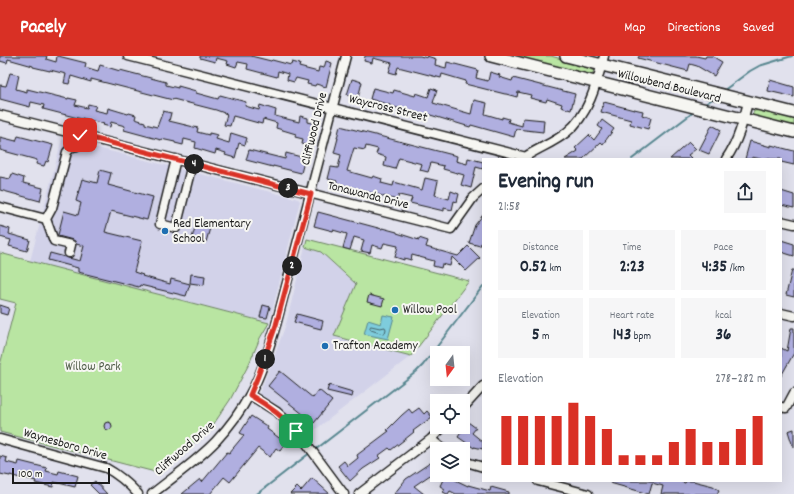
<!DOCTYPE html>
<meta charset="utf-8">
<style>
body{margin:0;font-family:Dekko,sans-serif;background:#f6f6f7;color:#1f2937;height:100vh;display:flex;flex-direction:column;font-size:15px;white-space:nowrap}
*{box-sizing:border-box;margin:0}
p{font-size:13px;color:#747a83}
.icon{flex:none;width:22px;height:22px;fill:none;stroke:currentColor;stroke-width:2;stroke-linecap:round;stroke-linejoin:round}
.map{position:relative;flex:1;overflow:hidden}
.sheet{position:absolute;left:482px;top:102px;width:300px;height:324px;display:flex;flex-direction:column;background:#fff;border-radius:0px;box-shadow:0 4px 16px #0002}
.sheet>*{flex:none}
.needle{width:26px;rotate:195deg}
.controls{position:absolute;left:430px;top:290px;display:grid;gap:8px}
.controls a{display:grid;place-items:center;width:40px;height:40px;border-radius:0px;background:#fff;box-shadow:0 4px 16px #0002;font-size:20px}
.scale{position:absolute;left:12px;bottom:10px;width:98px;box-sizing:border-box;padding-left:4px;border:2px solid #1c1c1c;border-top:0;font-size:11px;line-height:14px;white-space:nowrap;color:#1c1c1c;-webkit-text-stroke:3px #f6f6f2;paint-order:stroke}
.pin{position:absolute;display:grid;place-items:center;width:34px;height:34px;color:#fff;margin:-17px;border-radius:8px;box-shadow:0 2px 6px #0006}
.km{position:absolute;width:20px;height:20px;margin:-10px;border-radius:50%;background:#222;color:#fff;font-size:11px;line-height:20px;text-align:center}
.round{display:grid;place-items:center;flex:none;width:42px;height:42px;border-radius:0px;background:#f6f6f7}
.headline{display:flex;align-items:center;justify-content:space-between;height:68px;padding:0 16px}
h1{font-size:22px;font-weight:700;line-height:30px}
.metrics{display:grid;grid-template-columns:repeat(3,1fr);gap:6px;height:68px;padding:4px 16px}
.metrics div{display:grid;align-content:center;border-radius:0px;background:#f6f6f7;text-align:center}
.metrics b{font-size:17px;font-weight:700}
.metrics small{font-size:11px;font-weight:400}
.metrics p{font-size:11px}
.chart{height:112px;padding:8px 16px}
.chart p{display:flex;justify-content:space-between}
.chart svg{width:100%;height:72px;margin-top:4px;stroke:#d93025;stroke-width:6}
header{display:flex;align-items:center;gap:24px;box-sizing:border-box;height:56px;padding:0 20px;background:#d93025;color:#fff}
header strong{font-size:19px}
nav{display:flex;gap:22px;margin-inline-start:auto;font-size:14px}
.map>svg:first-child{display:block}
.built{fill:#d2d2e9}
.green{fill:#b9e5a2;stroke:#6a805f}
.water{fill:#7eccdc;stroke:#57868f}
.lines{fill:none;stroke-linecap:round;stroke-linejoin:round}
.shore{stroke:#436269;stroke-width:1}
.stream{stroke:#57868f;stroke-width:2}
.building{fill:#b0afe0;stroke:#1c1c1c}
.minor-casing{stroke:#1c1c1c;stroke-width:11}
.major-casing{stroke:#1c1c1c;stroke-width:14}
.minor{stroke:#f6f6f2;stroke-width:8}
.major{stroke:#f6f6f2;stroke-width:11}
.route-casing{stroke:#fff;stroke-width:8}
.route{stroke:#d93025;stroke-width:5}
.poi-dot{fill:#1f6fb2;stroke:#f6f6f2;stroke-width:1.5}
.labels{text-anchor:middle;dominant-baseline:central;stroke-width:4;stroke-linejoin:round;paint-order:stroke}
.street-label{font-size:13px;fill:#1c1c1c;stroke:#f6f6f2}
.poi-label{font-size:13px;fill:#1c1c1c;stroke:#f6f6f2;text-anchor:start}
.park-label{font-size:13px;fill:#4b5844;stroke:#f6f6f2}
</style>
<header>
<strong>Pacely</strong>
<nav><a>Map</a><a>Directions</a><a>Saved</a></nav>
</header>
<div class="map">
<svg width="794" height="438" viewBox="0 0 794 438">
<rect width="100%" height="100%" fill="#e1e1ed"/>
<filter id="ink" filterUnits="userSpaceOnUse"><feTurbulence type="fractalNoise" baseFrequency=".025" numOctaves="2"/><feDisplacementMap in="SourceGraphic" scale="8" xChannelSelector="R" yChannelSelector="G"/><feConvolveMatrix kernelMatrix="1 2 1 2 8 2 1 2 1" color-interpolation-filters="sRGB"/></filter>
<g filter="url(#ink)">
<path class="built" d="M62 83 298 143 300 145 269 267 30 205Z
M305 191 321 196 356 228 334 280 411 300 307 380 276 348 259 338 274 301 286 268Z"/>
<path class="green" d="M507 0H551L579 8 594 15 592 18 572 17Z
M764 54 794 62V73L762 64 752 59 754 55Z
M307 183 469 225 411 300 334 280 356 228 321 196 305 191Z
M0 197 30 205 269 267 260 282 249 308 230 344 213 369 195 386 159 417 0 376V309L16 247 0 243Z"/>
<path class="water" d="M383 259 394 261 388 283 364 278 368 264 381 268Z"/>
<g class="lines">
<path class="shore" d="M371 270 380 272 385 271 386 273 385 277 383 278 371 274 370 272Z"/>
<path class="stream" d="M723 35 750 15 759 10 792 0
M704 49 715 41
M632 103 695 55
M315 394 416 316 423 309 483 230
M257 438 311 396"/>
</g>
<path class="building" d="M0 0H47L46 3 56 6 57 0H58L86 7 85 11 98 15 100 9 120 15V14L166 26V29L178 32V30L196 35V37L218 43 220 39 246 46 245 50 259 54 260 49 276 54 275 60 299 66 300 60 308 62V66L316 68 310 90 302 88 303 83 295 81 296 78 276 72 277 67 263 63 262 68 233 60 230 70 224 69 227 58 216 54 173 43V44L91 23V26L71 20 69 28 64 27 66 18 50 14V15L33 11V10L8 3 7 7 0 5Z
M200 0H251L271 5 272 4 291 9 292 6 300 8 299 11 318 16 319 11 324 12 326 5 332 7 326 31 316 28 315 30 307 28 308 25 296 22 294 26 287 24 288 18 278 15 277 21 247 13 248 8 238 6 236 11 227 8 228 5 216 2 215 6 200 2Z
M365 0H420L427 2V0L436 3 435 9 446 12 447 6 478 14 476 22 488 25 490 16 500 19 499 21 512 25 513 22 575 38 571 54 561 51 562 48 547 43 546 46 530 42 531 39 518 36 517 41 506 38H505L465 28 466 25 442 18 441 22 398 11 396 18 389 16 392 7 373 2 372 7 364 5Z
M639 0H696L705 2 706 0H712L722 6 714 20 697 10 690 8 688 15 638 2Z
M10 17 19 19 16 33 27 36V33L68 43V42L77 44 75 49 87 52 88 48 96 50 94 54 107 57 108 52 128 58 129 57 136 59 135 63 145 66V68L157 71 163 55 171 57 169 65 198 72 197 76 209 79V77L218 79 216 83 229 87 231 77 247 82 245 89 239 87 235 102 225 99 226 97 216 94 215 98 195 92 196 86 184 83 183 89 175 87V86L161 83V84L124 74 125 70 111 66 110 71 103 69 104 68 82 62V63L43 53 44 49 31 46 30 51 0 43V29L6 30Z
M352 23 362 26 358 42 347 39Z
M770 24 794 31V41L768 35Z
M373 32 393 37 394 34 415 40 416 37 428 41 431 32 437 34 433 47 471 58 474 44 487 47 485 58 502 63V61L509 63 508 66 522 70 523 62 544 64 543 76 516 73 514 81 471 69 470 71 427 58V60L390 50V49L370 43Z
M604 46 634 54V53L643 55 642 59 651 62 648 73 630 68 631 64 601 56Z
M602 64 614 73 603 88 601 86 583 103H565L578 95 575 92 589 79 594 84 602 73 598 70Z
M712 69 721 74 709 98 699 94Z
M340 70 457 100 456 105 467 108 468 102 483 106V113L476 111 471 132 461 129 464 119 443 113 444 110 431 107 428 116 420 114 422 108 399 102 395 113 384 110 386 101 376 98 378 93 366 90 365 94 354 92 347 115 372 122 373 120 382 123 381 127 393 130 394 126 422 134 425 122 438 125 435 139 449 143 451 135 459 138 457 146 454 145 452 154 444 152V155L410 147 412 142 399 139 397 144 346 130 336 127 337 125 328 123 331 111 338 112 341 99 334 97 338 82H337Z
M18 80 53 89 48 106 46 105 44 110 36 108 37 104 0 94V81L16 85Z
M750 85 771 91V89L794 95V109L781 106V103H771L766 102 765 103H761L752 101V103H745Z
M689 86 696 93 688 99 692 103H670Z
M249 94 285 103 286 97 305 102 301 117 273 110V111L246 104Z
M100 114 111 117 108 129 153 141 147 164 111 155 105 176 142 185 134 216 143 219 142 220 170 228 171 223 190 228 186 240 140 229 139 231 78 216V212L48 204 50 197 80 205 84 190 76 188 75 185 73 184 58 180V179L64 155 78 159 81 147 76 145 82 123 97 127Z
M12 118 24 122 23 127 43 132 40 145 0 134V121L10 123Z
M781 135 794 139V152L781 149Z
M318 156 382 173V172L397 176V177L419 184V182L428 185 426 191 458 200 468 190 480 202 466 215 452 201 450 210 442 208 441 212 433 210 434 205 412 199 411 204 404 202V204L395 201 398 190 384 187 382 192 372 189 370 197 361 195 364 184 354 181 350 194 343 192 347 178 333 174V175L314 170Z
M483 159V188L481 187 480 190 469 187 475 169Z
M196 168 210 172 206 186 192 182Z
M0 170 10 173 9 178 30 184 27 195 9 190 11 184 0 181Z
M781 184 794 188V200L781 196Z
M792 214H794V241L786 239Z
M191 218 205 220 204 229 190 227Z
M369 239 384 243 382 250 367 246Z
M0 249 9 252 7 259 0 257Z
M263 249 270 251 267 262 260 261Z
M297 258 323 265 321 273 294 266Z
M791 272H794V297L781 320V292L787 295Z
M280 315 313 342 319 334 332 345 314 367 268 330Z
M329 329 353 336 352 341 327 335Z
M419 352 424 358 427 355 432 361 413 375 414 376 404 384 391 394 389 392 378 400 380 402 363 413 350 425 338 410 344 405 348 410 358 402 357 399 389 375 387 374 402 359 409 353 412 357Z
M251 360 268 371 267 373 286 387 280 395 276 392 270 401 258 392 230 426 224 421 210 438H182L200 423 202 426 227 396 229 397 244 379 240 377Z
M104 370a4 4 0 1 1 8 0a4 4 0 1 1-8 0Z
M468 366 476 372 472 377 483 386V393L474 391V392L458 381Z
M794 373V391H793L788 375Z
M0 400 7 402 6 406 18 409 19 405 47 412 46 415 58 418 59 415 78 420 75 431 54 426 53 431 35 427 36 425 21 421 20 422 10 419V420L0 418Z
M430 407 436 415 414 430 424 438H394L406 423Z
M445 419 468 430V429L490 435 491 431 509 436V438H456L450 435 448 438H447L443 436 445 433 440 430Z
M312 422 330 438H290L297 431 301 435Z
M95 425 107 438H99L90 429Z
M610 425H679L685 427 686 425H693L713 430 719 434 717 438H661L663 430 652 427 649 438 610 427Z"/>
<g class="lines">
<defs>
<path id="minor" d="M128 0 526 101
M0 59 451 173 473 142 483 133
M176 103 160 168 176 172 192 108
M522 103C536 93 554 87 567 76 589 59 597 26 604 0
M726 103C738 86 743 66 748 46
M0 151 46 163
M781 165 794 168
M69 197 71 189 54 185 46 163 52 152 67 96 72 91 77 90
M781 257 794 260
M250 339 277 356 288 366 304 384 344 438
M781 351 786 352 794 337
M463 352 483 330
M0 383 106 412C119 419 128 427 138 438
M431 383 443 393
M463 405 483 411
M538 425 588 438
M152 438C173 421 197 405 216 385 229 371 241 355 250 338 262 317 269 292 276 269L346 0
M359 438 431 383 443 371"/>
<path id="major" d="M491 0 794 76
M566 0 794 57"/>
</defs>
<use href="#minor" class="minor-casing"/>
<use href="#major" class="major-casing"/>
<use href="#minor" class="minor"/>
<use href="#major" class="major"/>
</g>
</g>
<g class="lines" filter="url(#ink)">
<defs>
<path id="route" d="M80 79 311 138 276 269 258 320 250 339C267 349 283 360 296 375"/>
</defs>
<use href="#route" class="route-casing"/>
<use href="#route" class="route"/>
</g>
<g class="poi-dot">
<circle cx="165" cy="175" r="4"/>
<circle cx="395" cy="254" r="4"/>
<circle cx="325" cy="290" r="4"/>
</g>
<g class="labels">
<g class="street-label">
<text transform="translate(669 31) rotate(14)">Willowbend Boulevard</text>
<text transform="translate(388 53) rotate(14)">Waycross Street</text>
<text transform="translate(315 73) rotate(-76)">Cliffwood Drive</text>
<text transform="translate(368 140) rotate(14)">Tonawanda Drive</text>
<text transform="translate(65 389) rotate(16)">Waynesboro Drive</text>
<text transform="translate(185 393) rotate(-41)">Cliffwood Drive</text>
</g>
<g class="poi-label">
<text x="173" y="168">Red Elementary<tspan x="173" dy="15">School</tspan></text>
<text x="403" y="254">Willow Pool</text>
<text x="333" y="290">Trafton Academy</text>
</g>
<g class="park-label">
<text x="93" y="311">Willow Park</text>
</g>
</g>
</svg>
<div class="controls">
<a><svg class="needle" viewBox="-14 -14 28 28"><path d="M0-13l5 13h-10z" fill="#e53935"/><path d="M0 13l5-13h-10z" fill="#747a83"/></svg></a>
<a><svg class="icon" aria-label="locate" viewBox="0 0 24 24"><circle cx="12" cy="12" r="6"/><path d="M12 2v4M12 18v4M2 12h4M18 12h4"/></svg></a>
<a><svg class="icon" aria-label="layers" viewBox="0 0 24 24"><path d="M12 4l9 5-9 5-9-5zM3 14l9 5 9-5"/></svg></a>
</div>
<div class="scale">100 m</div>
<div class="pin" style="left:296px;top:375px;background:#1e9e55"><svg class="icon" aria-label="arrive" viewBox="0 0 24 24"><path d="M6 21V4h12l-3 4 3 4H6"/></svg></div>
<div class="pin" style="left:80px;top:79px;background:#d93025"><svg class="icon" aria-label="check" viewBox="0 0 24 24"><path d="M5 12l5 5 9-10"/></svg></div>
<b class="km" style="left:265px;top:303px">1</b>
<b class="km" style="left:292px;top:210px">2</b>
<b class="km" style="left:288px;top:132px">3</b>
<b class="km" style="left:194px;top:108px">4</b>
<section class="sheet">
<div class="headline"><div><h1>Evening run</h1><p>21:58</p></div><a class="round"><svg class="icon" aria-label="share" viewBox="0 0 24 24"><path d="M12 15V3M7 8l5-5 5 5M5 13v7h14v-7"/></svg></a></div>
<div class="metrics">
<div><p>Distance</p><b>0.52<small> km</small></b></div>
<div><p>Time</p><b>2:23</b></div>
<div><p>Pace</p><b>4:35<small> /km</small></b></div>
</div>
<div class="metrics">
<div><p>Elevation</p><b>5<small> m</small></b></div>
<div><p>Heart rate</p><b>143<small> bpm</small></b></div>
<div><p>kcal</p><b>36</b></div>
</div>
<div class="chart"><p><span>Elevation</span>278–282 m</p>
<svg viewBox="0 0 160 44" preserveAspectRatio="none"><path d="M5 44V14M15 44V14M25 44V14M35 44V14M45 44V6M55 44V14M65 44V22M75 44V38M85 44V38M95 44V38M105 44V30M115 44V22M125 44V30M135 44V30M145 44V22M155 44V14"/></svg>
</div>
</section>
</div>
